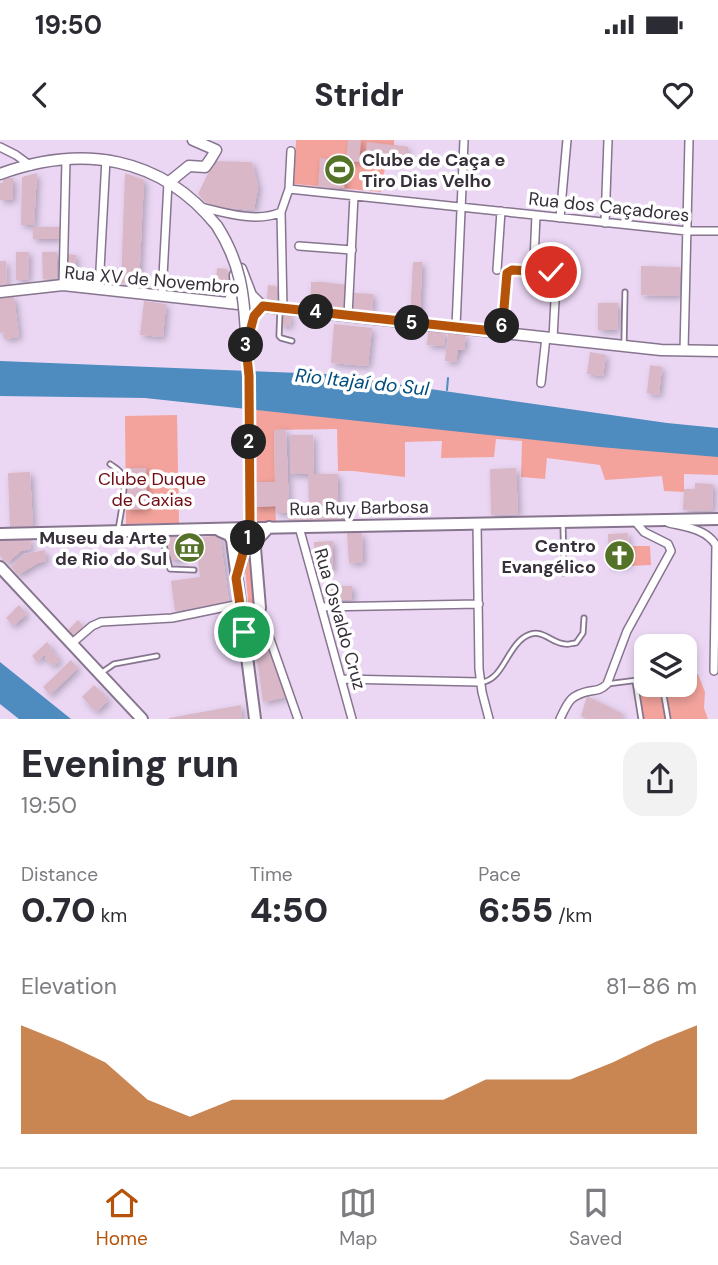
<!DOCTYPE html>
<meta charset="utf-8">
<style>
body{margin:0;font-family:"DM Sans",sans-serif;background:#f2f2f3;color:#2b2b33;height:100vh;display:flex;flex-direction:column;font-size:26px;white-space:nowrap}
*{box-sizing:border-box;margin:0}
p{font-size:23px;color:#7c7c81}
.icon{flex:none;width:38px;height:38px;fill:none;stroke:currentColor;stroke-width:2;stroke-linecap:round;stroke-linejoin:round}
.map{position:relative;height:579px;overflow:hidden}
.panel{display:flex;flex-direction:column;background:#fff;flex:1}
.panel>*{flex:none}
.controls{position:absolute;left:634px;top:494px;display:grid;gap:14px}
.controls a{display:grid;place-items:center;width:63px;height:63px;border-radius:14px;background:#fff;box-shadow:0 4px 10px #0003;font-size:35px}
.pin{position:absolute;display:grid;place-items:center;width:60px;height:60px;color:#fff;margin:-30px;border:4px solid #fff;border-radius:50%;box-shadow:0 2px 7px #0007}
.km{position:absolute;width:35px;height:35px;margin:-18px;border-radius:50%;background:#222;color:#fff;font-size:19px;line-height:35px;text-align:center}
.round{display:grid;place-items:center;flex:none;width:74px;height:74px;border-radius:21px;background:#f2f2f3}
.headline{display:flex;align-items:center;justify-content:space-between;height:119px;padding:0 21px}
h1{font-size:38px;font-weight:800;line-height:52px}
.metrics{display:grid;grid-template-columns:repeat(3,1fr);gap:10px;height:119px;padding:7px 21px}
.metrics div{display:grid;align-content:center}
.metrics b{font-size:35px;font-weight:800}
.metrics small{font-size:19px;font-weight:400}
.metrics p{font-size:19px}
.chart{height:196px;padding:14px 21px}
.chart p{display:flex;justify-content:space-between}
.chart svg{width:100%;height:126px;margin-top:7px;fill:#b45309;opacity:.7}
.status{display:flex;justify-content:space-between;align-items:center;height:49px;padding:0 35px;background:#fff;direction:ltr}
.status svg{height:19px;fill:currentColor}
header{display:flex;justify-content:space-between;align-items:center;height:91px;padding:0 21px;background:#fff;font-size:32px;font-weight:800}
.tabs{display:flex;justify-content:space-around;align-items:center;height:98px;border-top:2px solid #e1e1e2;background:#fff;font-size:19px;color:#7c7c81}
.tabs a{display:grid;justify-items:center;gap:4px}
.tabs .selected{color:#b45309}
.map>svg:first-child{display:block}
.green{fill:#f3a39c}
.water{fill:#4e8bbe}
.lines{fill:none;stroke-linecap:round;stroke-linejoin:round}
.stream{stroke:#4e8bbe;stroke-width:2}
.building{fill:#d9b7c6;filter:url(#shadow)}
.lane-casing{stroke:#87758f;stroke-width:7}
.street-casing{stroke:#87758f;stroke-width:10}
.secondary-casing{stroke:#87758f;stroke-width:13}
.primary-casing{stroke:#87758f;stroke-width:14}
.lane{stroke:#fff;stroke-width:3.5}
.street{stroke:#fff;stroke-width:7}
.secondary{stroke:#fff;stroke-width:10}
.primary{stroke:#fff;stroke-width:10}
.secondary-bridge-casing{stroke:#87758f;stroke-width:13;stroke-linecap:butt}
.secondary-bridge{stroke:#fff;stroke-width:10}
.route-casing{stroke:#fff;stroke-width:14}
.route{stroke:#b45309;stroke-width:9}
.labels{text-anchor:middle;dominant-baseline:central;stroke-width:7;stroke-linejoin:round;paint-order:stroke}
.poi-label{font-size:18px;font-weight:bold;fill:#372f3a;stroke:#fff;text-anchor:end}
.street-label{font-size:18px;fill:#372f3a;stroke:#fff}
.park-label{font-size:18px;fill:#6e0b13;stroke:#fff}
.water-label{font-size:19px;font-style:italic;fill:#004c7d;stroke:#fff}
</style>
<div class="status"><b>19:50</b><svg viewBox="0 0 49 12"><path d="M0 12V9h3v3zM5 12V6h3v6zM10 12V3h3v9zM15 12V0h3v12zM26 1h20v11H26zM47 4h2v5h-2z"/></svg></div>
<header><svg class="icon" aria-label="back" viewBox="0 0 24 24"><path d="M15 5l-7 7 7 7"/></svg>Stridr<svg class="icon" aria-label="heart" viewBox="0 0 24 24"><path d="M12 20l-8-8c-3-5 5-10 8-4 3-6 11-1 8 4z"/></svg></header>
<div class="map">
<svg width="718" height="579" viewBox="0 0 718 579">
<defs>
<filter id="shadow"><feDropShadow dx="3" dy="3" stdDeviation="3.5" flood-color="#0004"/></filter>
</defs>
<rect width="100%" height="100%" fill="#ebd7f4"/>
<path class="green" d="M296 0H394V5L408 7 407 17 387 15 381 52 294 44Z
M249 269 718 316V335L684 334V352L664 351 662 336 605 340 600 325 547 318 545 339 521 337 522 301 496 299 494 317 441 318 442 301 405 302V337L353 331H338L337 289 274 290 275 342H253Z
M177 275 179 383 126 384 125 276Z
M275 366 276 382H254V367Z
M628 406H650L651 425 629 426Z
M250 415 257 455 251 489 245 429 246 421Z
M684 534H698L705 552 704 568 708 579H642L638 547 646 543 684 544Z"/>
<path class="water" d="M0 221 326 234 667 283 718 288V317L600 307 145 258 0 256Z
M0 522 71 579H19L0 564Z"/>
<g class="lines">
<path class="stream" d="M447 250 448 238"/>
</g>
<path class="building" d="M348 0H361L359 22 346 21Z
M367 2 408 7 407 17 366 12Z
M320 18 346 21 344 48 318 47Z
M214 21 252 22 258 47 254 70 219 67 205 62 198 54Z
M37 33 34 85H21L22 37Z
M125 33 144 40 139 144 121 143Z
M3 38H13V60H0V43H3Z
M33 87H60V99H33Z
M16 112H29L28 140H16Z
M42 112H57V139H43Z
M67 114 76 115 75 139 66 138Z
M0 121H6L7 145H0Z
M413 122H422L420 178H410Z
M641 126 680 127 679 156 641 155Z
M217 128 227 129 228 132 226 150 215 148Z
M311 142H322L347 145 345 169 332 168V163L311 161Z
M268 145 276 146 277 148V158L275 160 267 159Z
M354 153 373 154 372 172 353 171Z
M14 157 19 197 4 199V192L0 193V158Z
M144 161 166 164 163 197 140 195Z
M598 163H618L617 190H598Z
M281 175H291L290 186 280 185Z
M334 184 372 188 368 226 331 223Z
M428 191 445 193 444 206 427 205Z
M448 192 466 195 464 210H458L456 222 445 221Z
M590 212 606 215 603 236 587 234Z
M650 225 662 227 659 255 647 253Z
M286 289 289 370 309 369 308 334H290V295H313L314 334H338V369H342V380L289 381V373H276V366L254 367 253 342H275L274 290Z
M126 328H146L147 369 126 370Z
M516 328 518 374 491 375 490 329Z
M30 332 33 386 10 387 8 333Z
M695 343 713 344 712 371 683 370 684 349H695Z
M347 393H362L363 422 349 423Z
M628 393 629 426H609L608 394Z
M220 395 229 463 175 471 171 441 200 437 195 398Z
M168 396H184V420H169Z
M0 399H31L30 409 21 411 7 423 0 416Z
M333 401V430H315L314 402Z
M45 410 46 421 38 423 18 435 11 427 24 414Z
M325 446H352V460H325Z
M19 465 27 474 13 486 6 478Z
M78 480 85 488 74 497 68 490Z
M47 502 52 508 50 509 60 520 53 526 45 518 47 517 44 515 37 522 32 516Z
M269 502 287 557 263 562 255 504Z
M71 520 78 528 50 555 43 547Z
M94 545 109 560 96 572 82 557Z
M587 556 623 574 621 579H587L581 576Z
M241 565 242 579H169V578Z"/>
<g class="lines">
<defs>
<path id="lane" d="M280 170 279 196 281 198 292 201
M624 204 625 152
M110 324C114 327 121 330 123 336 127 345 120 378 118 390
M563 384 564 433
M161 393 170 429 194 430
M101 533 114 524 157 516
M635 541 641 579
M482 542C502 540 507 509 523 498 542 485 549 503 565 504 568 505 572 503 576 503L583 493 584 478
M607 544 646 539
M662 544 668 579"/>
<path id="street" d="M0 7 16 15 31 26
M289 49 687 91H718
M201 67C225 73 258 83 281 72
M560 78 567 0
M605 83 608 0
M299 106 352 110
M534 122 536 75
M497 130 501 71
M63 145 66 19
M99 148 106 19
M162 155 168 43
M283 169 281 72 289 49 291 11
M348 176 354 56
M456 187 464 0
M502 192 507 133 512 130H546L553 134 556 142 553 198
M684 211 689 0
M541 243 546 197
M477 383 479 529 482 552 489 579
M669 383C686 387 706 389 716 405L714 531
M299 387 352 579
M321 467 479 464
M257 480 263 478 265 485 298 579
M71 504 92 486 101 482 172 478 240 464
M341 539 480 542
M560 579C568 562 570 555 590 551 597 550 601 550 607 544L627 491 671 411 668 404 644 392 634 380"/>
<path id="secondary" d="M0 34C82 4 161 16 217 86
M168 43 189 26 205 27 210 20 216 10 193 0
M241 129 251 155 262 166
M0 152 63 145 661 210 718 211
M229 162 236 148 235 135
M246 195 249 236 250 388
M248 200 254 176 263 166"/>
<path id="primary" d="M220 391 229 395 232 400 255 579
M0 394 250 388 718 379
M0 427 142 579
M238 432 250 388
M249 511 260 468 255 408 257 400 269 387"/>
</defs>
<use href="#lane" class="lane-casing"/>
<use href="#street" class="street-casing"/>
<use href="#secondary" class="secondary-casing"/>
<use href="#primary" class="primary-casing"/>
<use href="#lane" class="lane"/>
<use href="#street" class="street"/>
<use href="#secondary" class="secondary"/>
<use href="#primary" class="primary"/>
<defs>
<path id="secondary-bridge" d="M217 86C240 122 244 153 246 195"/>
</defs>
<use href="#secondary-bridge" class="secondary-bridge-casing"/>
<use href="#secondary-bridge" class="secondary-bridge"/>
</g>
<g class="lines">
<defs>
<path id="route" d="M244 492 236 438 250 388 249 236 246 207 254 176 263 166 502 192 507 133 512 130 551 132"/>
</defs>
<use href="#route" class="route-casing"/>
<use href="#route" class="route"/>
</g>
<defs>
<symbol id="stadium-disc" viewBox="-11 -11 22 22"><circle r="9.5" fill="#547329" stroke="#fff"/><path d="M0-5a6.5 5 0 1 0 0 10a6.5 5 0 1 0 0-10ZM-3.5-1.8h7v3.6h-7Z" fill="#fff"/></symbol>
<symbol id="museum-disc" viewBox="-11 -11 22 22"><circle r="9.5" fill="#547329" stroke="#fff"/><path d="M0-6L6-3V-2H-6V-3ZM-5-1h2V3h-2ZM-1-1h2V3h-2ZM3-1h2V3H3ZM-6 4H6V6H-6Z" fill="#fff"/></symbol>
<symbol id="church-disc" viewBox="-11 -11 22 22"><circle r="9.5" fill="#547329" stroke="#fff"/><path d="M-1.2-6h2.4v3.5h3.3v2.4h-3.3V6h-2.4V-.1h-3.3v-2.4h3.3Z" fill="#fff"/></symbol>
</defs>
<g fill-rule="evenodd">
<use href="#stadium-disc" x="322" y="12" width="35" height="35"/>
<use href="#museum-disc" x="172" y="390" width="35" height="35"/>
<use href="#church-disc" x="602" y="398" width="35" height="35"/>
</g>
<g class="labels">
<g class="poi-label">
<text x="362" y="20" text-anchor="start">Clube de Caça e<tspan x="362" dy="21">Tiro Dias Velho</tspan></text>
<text x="167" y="398">Museu da Arte<tspan x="167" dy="21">de Rio do Sul</tspan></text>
<text x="596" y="406">Centro<tspan x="596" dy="21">Evangélico</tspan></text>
</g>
<g class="street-label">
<text transform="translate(609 67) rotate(6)">Rua dos Caçadores</text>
<text transform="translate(152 140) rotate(5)">Rua XV de Novembro</text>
<text transform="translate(359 368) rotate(-1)">Rua Ruy Barbosa</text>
<text transform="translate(340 479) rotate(74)">Rua Osvaldo Cruz</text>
</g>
<g class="park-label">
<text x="152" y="339">Clube Duque<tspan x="152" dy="21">de Caxias</tspan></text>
</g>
<g class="water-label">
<text transform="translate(362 242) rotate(6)">Rio Itajaí do Sul</text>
</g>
</g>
</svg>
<div class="controls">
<a><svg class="icon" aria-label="layers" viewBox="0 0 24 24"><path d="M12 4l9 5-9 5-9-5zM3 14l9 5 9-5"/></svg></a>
</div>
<div class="pin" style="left:244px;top:492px;background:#1e9e55"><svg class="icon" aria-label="arrive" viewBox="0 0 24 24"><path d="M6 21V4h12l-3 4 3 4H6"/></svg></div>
<div class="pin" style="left:551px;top:132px;background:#d93025"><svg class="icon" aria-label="check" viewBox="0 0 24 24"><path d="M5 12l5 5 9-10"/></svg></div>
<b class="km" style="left:248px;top:398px">1</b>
<b class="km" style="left:249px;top:302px">2</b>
<b class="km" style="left:246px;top:205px">3</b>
<b class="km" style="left:316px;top:172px">4</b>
<b class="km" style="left:412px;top:183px">5</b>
<b class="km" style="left:502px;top:186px">6</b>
</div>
<section class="panel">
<div class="headline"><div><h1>Evening run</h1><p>19:50</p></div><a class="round"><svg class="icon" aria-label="share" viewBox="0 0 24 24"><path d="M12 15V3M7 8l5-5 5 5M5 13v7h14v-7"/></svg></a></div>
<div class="metrics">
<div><p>Distance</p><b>0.70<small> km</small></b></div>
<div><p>Time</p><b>4:50</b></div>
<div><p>Pace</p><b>6:55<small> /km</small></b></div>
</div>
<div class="chart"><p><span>Elevation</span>81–86 m</p>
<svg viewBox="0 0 160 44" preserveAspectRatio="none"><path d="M0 44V6L10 12L20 19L30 32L40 38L50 32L60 32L70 32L80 32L90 32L100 32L110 25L120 25L130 25L140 19L150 12L160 6V44z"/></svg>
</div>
</section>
<nav class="tabs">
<a class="selected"><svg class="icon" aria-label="home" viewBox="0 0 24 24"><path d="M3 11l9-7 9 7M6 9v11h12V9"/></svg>Home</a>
<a><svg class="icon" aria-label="map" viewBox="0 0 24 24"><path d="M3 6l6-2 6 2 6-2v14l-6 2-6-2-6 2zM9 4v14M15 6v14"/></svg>Map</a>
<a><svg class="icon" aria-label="saved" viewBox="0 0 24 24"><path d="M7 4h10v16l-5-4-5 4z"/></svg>Saved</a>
</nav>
